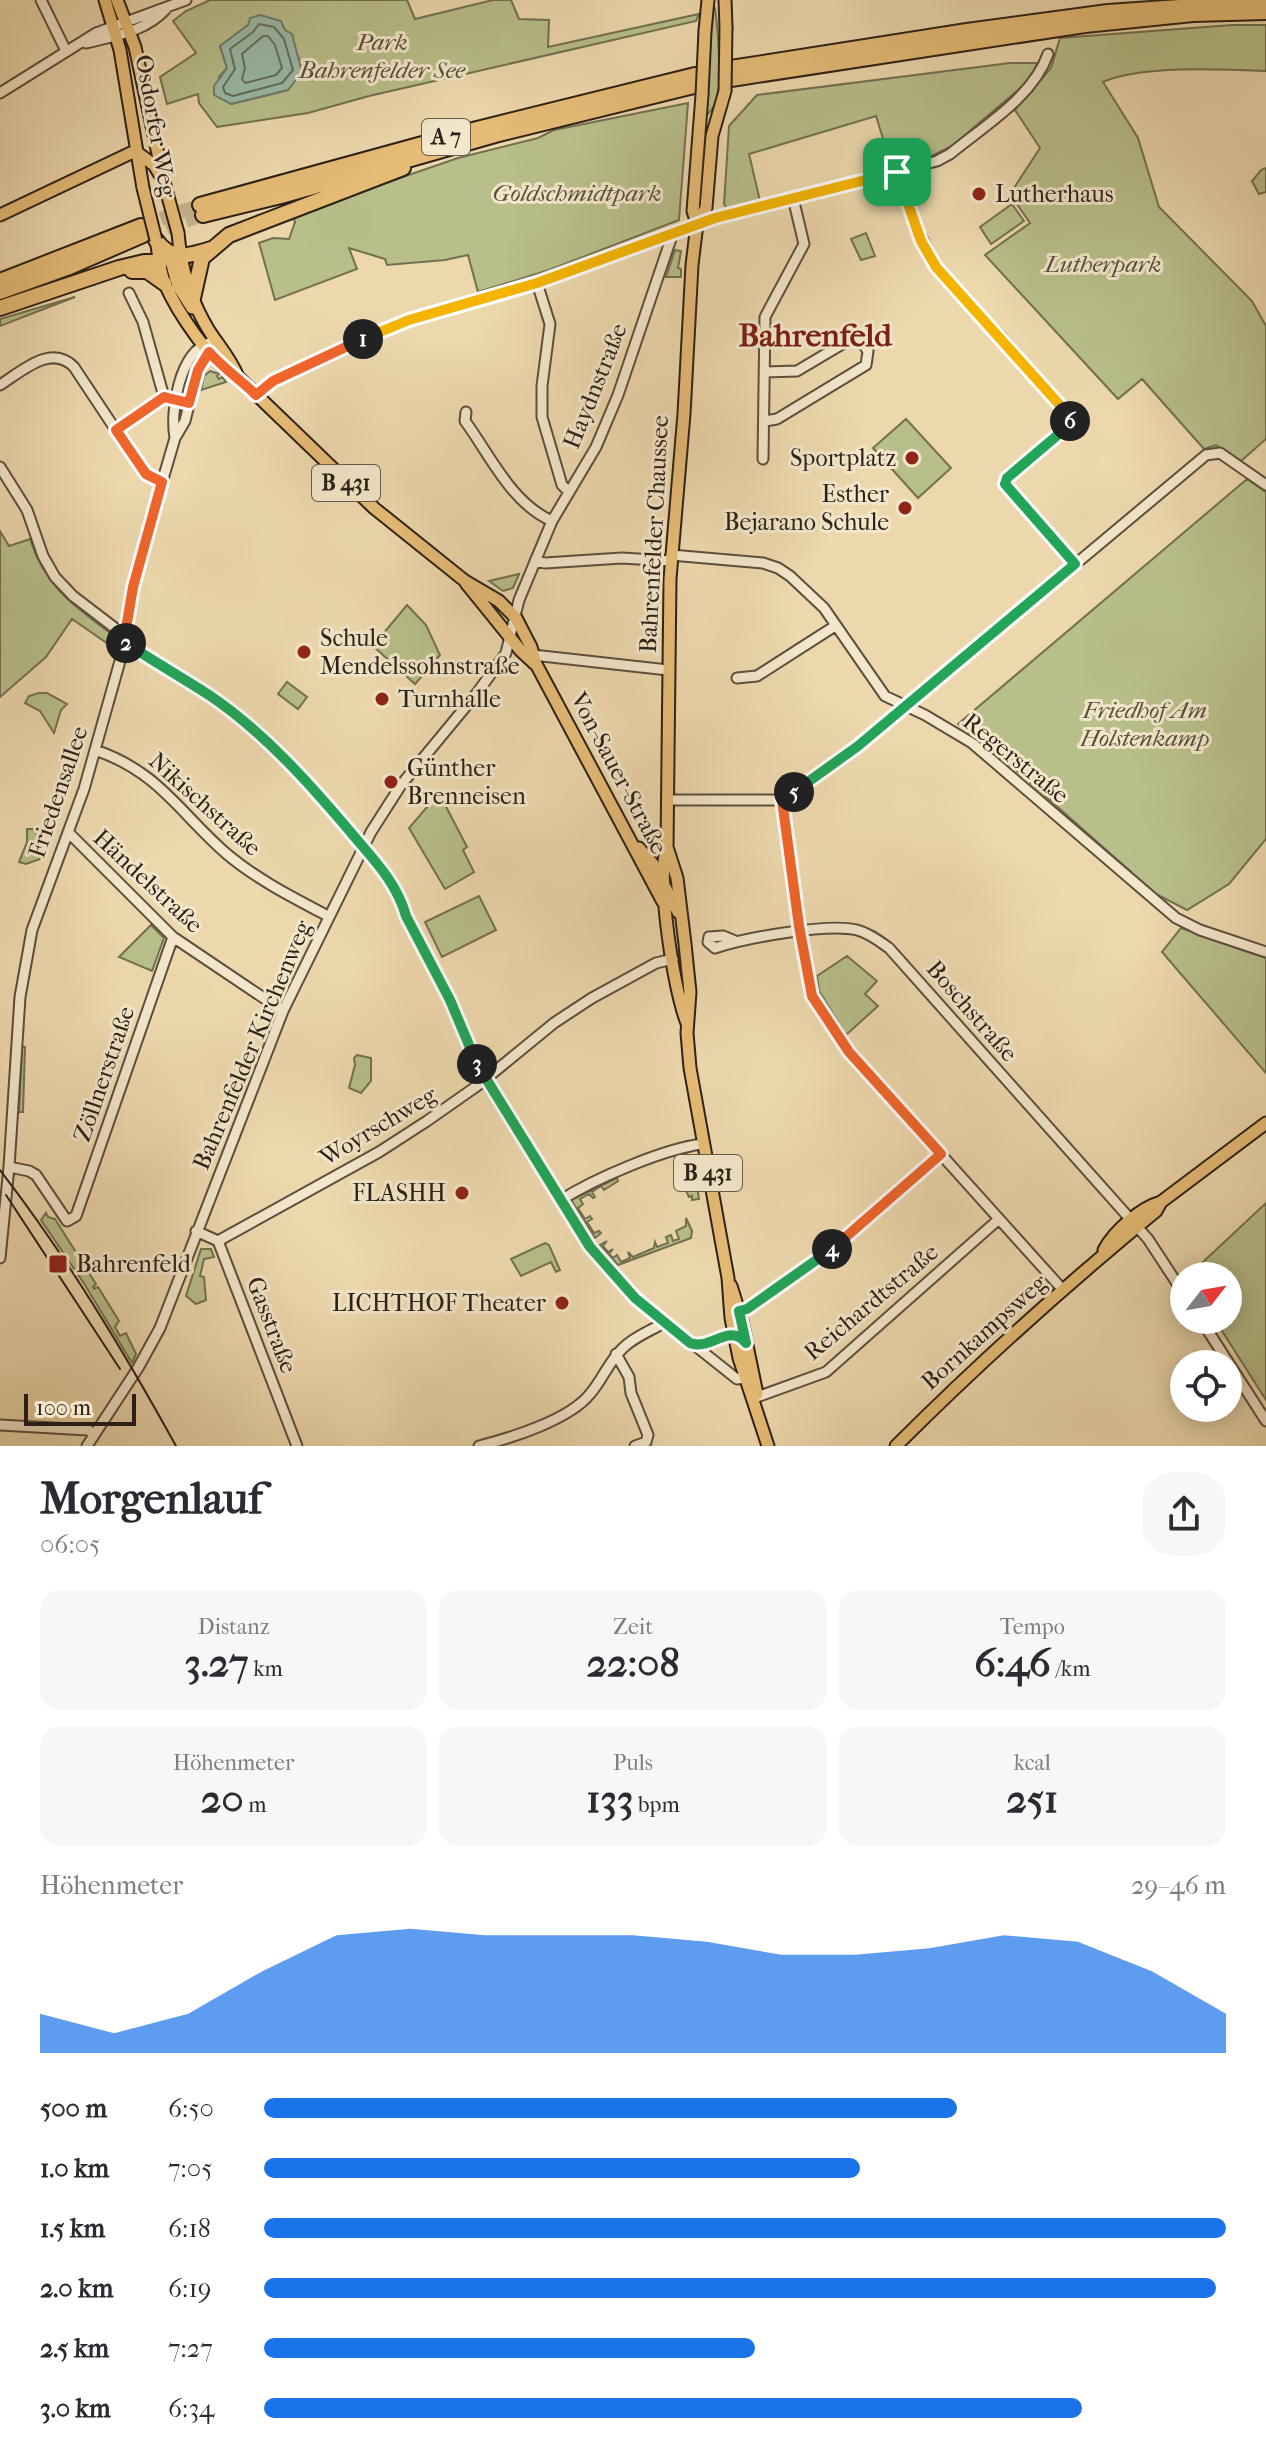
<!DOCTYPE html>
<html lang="de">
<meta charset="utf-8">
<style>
body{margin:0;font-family:"IM FELL French Canon",serif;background:#f7f7f7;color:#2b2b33;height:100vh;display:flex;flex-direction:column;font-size:30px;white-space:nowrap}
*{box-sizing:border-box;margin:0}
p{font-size:26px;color:#7c7c81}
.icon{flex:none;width:44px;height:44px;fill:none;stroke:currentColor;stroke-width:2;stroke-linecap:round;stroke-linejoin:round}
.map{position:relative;height:1446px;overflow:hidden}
.drawer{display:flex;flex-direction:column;background:#fff;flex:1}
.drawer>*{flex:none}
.needle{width:52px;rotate:59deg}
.tools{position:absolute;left:1170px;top:1262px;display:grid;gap:16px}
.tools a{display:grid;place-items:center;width:72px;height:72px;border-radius:50%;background:#fff;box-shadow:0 4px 20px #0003;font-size:40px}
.scale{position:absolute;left:24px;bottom:20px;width:112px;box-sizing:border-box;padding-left:8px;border:4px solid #2c2018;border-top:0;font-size:22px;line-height:28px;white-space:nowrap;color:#2c2018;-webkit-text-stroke:6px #f3e6ca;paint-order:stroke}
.pin{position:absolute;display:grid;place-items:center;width:68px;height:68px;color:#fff;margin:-34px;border-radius:16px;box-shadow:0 4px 12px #0006}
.km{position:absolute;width:40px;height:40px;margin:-20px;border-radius:50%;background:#222;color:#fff;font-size:22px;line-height:40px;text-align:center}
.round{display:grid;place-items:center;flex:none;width:84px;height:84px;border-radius:32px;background:#f7f7f7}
.overview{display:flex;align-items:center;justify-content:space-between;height:136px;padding:0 40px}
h1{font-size:44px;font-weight:700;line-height:60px}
.stats{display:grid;grid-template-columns:repeat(3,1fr);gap:12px;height:136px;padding:8px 40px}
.stats div{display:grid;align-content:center;border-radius:20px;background:#f7f7f7;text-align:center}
.stats b{font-size:40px;font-weight:700}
.stats small{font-size:22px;font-weight:400}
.stats p{font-size:22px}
.chart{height:224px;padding:16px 40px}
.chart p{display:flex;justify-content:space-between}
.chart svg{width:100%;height:144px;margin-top:8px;fill:#1a73e8;opacity:.7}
ul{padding:0 40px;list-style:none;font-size:26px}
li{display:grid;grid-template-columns:128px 96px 1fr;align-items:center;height:60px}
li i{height:20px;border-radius:10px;background:#1a73e8}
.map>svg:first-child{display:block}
.green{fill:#b8bf8a;stroke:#727051;stroke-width:2;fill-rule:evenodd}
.water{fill:#9abaa7;stroke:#6e7c6e;stroke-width:2}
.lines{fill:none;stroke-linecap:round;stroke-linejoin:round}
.shore{stroke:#636d60;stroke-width:2}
.highway-tunnel{stroke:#c6b38f;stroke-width:14;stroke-dasharray:14 7;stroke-linecap:butt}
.minor-casing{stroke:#5c4e3d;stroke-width:13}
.major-casing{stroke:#2c2018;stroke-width:15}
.highway-casing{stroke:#2c2018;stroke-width:18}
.minor{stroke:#f3e6ca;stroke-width:9}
.major{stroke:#e6bc76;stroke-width:11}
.highway{stroke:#e6bc76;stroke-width:14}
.tram{stroke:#2c2018;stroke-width:2}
.major-bridge-casing{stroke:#2c2018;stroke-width:15;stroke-linecap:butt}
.major-bridge{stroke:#e6bc76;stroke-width:11}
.split-1-casing{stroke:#fff;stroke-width:16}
.split-2-casing{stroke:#fff;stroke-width:16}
.split-3-casing{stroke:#fff;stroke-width:16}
.split-4-casing{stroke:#fff;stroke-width:16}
.split-5-casing{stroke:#fff;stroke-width:16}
.split-6-casing{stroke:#fff;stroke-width:16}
.split-7-casing{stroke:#fff;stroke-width:16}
.split-1{stroke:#f5b400;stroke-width:10}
.split-2{stroke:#f0652b;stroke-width:10}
.split-3{stroke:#22a559;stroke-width:10}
.split-4{stroke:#22a559;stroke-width:10}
.split-5{stroke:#f0652b;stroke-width:10}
.split-6{stroke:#22a559;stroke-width:10}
.split-7{stroke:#f5b400;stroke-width:10}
.poi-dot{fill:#8f2418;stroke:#f3e6ca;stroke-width:3}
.labels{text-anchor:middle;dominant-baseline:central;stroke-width:6;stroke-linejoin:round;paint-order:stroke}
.shield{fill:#f3e6ca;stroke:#685b4d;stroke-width:2}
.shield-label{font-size:22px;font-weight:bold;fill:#2c2018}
.park-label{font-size:24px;font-style:italic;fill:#56503a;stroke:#f3e6ca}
.street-label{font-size:24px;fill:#2c2018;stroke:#f3e6ca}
.poi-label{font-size:24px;fill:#2c2018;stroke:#f3e6ca;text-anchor:start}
.district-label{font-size:32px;font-weight:bold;fill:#7a1f14;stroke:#f3e6ca}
</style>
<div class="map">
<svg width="1266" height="1446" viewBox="0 0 1266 1446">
<rect width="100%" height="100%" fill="#edd8ad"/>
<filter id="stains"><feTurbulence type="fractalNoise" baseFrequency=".0025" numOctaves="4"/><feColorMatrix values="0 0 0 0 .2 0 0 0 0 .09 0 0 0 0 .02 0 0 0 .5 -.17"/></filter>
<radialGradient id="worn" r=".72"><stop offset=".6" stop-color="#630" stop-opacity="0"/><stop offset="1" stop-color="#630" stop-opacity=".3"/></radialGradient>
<path class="green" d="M210 0H407L415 19 493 0H511L519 19 549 20 548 47 699 14 696 21 369 96 308 113 217 127 199 103 198 94 167 104 160 77 196 53 173 21 186 11ZM248 25 292 34 294 47 300 61 288 90 231 104 219 77 227 68 220 46Z
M712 8H715C718 28 722 85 716 103 713 108 708 114 705 118Z
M1232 25H1266V71C1223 69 1139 65 1103 82L1138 138 1159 207 1252 301 1266 326V439L1241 461 1216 445 1204 449 1142 379 1118 399 985 255 1030 223 1010 194 1040 148 1015 110 1051 68 1060 38Z
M1010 63H1037L1033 74 1024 85 952 146 925 159 892 168 876 116 749 154 760 201 727 209 724 204 729 126 757 95Z
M688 103 679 220 549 270 478 292 468 255 445 260 387 265 385 259 349 248 357 269 275 300 259 243 273 238 289 239 295 222 292 215 458 158 538 138 554 130Z
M1266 168V192L1259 194 1252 181 1261 170Z
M1012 204 1024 221 991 244 980 227Z
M866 233 875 256 861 260 851 239Z
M675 250 681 251 678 268 681 269V277H666Z
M75 297 0 326V319Z
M210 371 219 374 217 376 219 379 222 377 226 382 201 390 204 376Z
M906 419 951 468 918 498 873 448Z
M1247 479 1266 492V839L1229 884 1187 910 1156 894 1009 764 958 724Z
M0 531 9 546 30 539C45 586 72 604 110 633L114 639 111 652 108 644 72 619 46 657 0 697Z
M519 574 513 588 503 591 489 581Z
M407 605 426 625 440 655 415 684 373 646Z
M287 682 307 697 298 709 278 694Z
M39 693H47L67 704 61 710 54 733 40 711 25 703 29 696Z
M439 793 467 847 463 850 474 872 445 889 409 828Z
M27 829H33C42 839 42 846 40 859L26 864 19 862 27 842Z
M479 896 496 930 442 957 425 922Z
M151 925 164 938 152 971 119 957Z
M1181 928 1266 958V1073L1162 952Z
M847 956 877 981 865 994 878 1006 846 1035 819 991 817 976Z
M22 1047H25L23 1112H19Z
M357 1055 371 1058V1081L361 1093 349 1088 355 1065 354 1058Z
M686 1153 693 1159 699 1199 692 1200V1196L689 1197 686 1191 694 1187Z
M617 1178 618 1181 604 1190 601 1186 592 1192 595 1197 593 1198 589 1194 580 1199 583 1204 578 1208 585 1219 590 1216 592 1219 587 1222 594 1233 599 1231 601 1233 595 1238 571 1200Z
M1266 1203V1400L1215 1320H1228V1276H1188Z
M46 1213 48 1217 55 1219 96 1284 93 1287 94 1289 98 1287 119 1321 115 1327 120 1336 126 1333 136 1354 132 1363 85 1285 41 1220Z
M686 1218 692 1231 691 1238 618 1265 600 1245 607 1241 603 1246 608 1252 613 1249 609 1254 613 1258 617 1255 621 1262 630 1258 628 1252 633 1257 654 1248 655 1242 657 1247 668 1243 666 1237 671 1235 673 1241 679 1239 676 1231 686 1226Z
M545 1243 549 1245 560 1270 556 1272 551 1262 521 1276 511 1259Z
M201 1249H211L214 1257 204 1259 200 1276 204 1277 206 1300 196 1304 186 1296Z"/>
<path class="water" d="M260 15 281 21 285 30 292 34 302 72 288 90 231 104 214 95V86L227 68 220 46 248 25 250 18Z"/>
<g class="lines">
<path class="shore" d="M259 24 274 27 284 39 293 70 282 83 233 96 225 93 223 87 235 69 230 49 253 32Z
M263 36H268L275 45 282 68 276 75 245 83 242 79 245 68 242 54Z"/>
<path class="highway-tunnel" d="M695 75 731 68
M694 86 731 79
M141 226 200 205
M166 227 203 215"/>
<defs>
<path id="minor" d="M41 0 66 51
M86 43C114 36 145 32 166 9
M0 93 96 33 186 0
M897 172 911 216 936 267 954 289 1001 337 1069 417 1066 428 1007 478 1005 484 1075 564
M537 283 550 324 542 386V417L562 485 568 491
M129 293 143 322 164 397
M0 385C21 372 51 343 74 367L143 471 148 476 162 482
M256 395 273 381 404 322 537 283 678 230 715 218 937 161 950 154C984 126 1033 97 1048 54
M466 412 465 421C490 455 511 503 552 521
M765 421 777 419 866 365 868 351 860 340 851 339 797 371 765 372
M116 430 164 397 170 398
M175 438C170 412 179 353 209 343
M763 459 765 317 804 244 793 198
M0 467 27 510 43 556 55 577 73 596 124 635
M671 555 763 563 778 568 790 576 824 608 885 696 925 715 972 743 1176 918 1200 930 1266 952
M535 561 545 563 622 558 671 561
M124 641C152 661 184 677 212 697 265 736 310 784 352 835 373 860 397 883 406 916L450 1000 485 1080 590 1247 635 1298 737 1379 746 1378 749 1374
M533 655 668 670
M737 678 757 676 835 626
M95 750C160 772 180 814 228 855 258 880 294 898 328 916
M667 800H782
M68 832 173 937 283 1011
M735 941 723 936 709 937 708 942 715 948C744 938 828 923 857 930 869 933 879 941 889 948L1148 1239 1184 1294
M9 1167 29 1171 36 1175 67 1221 76 1216 173 937
M561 1200C594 1179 663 1149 702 1144
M196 1231 218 1241 297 1446
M218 1241 379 1152 427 1121 477 1086 554 1023 592 998 656 963 673 959
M0 1258 9 1167 20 997 32 930 84 789 120 661 133 587 158 496 175 438 185 421 195 380 212 347
M1063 1290 849 1052 812 996 799 926 782 800 858 746 1206 455 1220 453 1266 485
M739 1311 747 1309 833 1248 941 1154
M1201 1320 1266 1421
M693 1344C710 1347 723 1331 740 1335
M616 1354 629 1377 631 1393 648 1435 646 1442 635 1446
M757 1397 826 1372 999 1219
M0 1425 88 1430 95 1434
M87 1446 138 1368 160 1328 283 1011 371 832 401 785 477 693 506 653 519 600 552 521 596 447 618 395 673 233
M479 1446C511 1438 569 1420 590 1394 603 1379 609 1361 623 1348 635 1336 651 1331 665 1322"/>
<path id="major" d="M105 0 120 50 143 188
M117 0 135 47 164 182
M725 0 726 27
M705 31 708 0
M725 91 712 136 706 208 697 224 692 265 684 414 670 579 667 847 677 878 685 944 690 992 687 1033 690 1068 728 1278 731 1318 739 1358 768 1446
M135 151 154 165 160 175
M0 215 135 151
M697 224 693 211 702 95
M178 233C181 268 190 299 208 329 218 345 231 359 238 377
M156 240C159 254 159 270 165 284 177 311 211 364 238 377L374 508 465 581 499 601 516 618 531 647 536 664 663 902
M169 254 178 286 192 308
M466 583 521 651 535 664
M667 847C656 877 674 992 687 1023
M639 848 653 864 678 912
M1104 1250C1114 1231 1140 1208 1161 1202L1266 1123
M731 1286 742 1321 757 1394
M896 1446C979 1363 1066 1285 1156 1211L1161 1202"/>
<path id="highway" d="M731 68 967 31 1108 12 1266 1
M731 79 1085 25 1193 14 1266 12
M200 205 477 129 695 75
M203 215 281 196 495 135 694 86
M156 240C171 262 189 256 211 249
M132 271H147L164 283
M0 281 141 226
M0 292 67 268 143 235
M193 298 202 258 229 235 403 168
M0 308 119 268 144 262H160"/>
</defs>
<use href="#minor" class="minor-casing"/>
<use href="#major" class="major-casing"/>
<use href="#highway" class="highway-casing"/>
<use href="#minor" class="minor"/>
<use href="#major" class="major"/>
<use href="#highway" class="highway"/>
<path class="tram" d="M0 1170C67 1257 123 1350 176 1446
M6 1195 120 1369"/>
<defs>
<path id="major-bridge" d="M725 91 726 27
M702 95 705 31
M164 182 178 233
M143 188 156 240"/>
</defs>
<use href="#major-bridge" class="major-bridge-casing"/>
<use href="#major-bridge" class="major-bridge"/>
</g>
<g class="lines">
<defs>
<path id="split-1" d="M363 339 409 320 537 283 715 218 897 172"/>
<path id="split-2" d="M126 643 124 641 133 587 162 482 146 474 116 430 164 397 189 403 198 370 209 352C224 369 241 380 256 395L273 381 363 339"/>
<path id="split-3" d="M126 643C153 661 181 677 209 695 264 732 310 784 353 835 374 860 397 883 406 916L450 1000 477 1064"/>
<path id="split-4" d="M477 1064 590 1247 635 1298 690 1343C711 1351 729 1322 746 1343L739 1311 747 1309 832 1249"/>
<path id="split-5" d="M794 792 782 800 799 926 812 996 849 1052 941 1154 832 1249"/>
<path id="split-6" d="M794 792 858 746 1075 564 1005 484 1007 478 1066 428 1070 421"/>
<path id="split-7" d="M897 172 921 241 936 267 1066 412 1070 421"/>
</defs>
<use href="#split-1" class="split-1-casing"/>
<use href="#split-2" class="split-2-casing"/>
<use href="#split-3" class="split-3-casing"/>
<use href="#split-4" class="split-4-casing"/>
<use href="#split-5" class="split-5-casing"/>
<use href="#split-6" class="split-6-casing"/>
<use href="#split-7" class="split-7-casing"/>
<use href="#split-1" class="split-1"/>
<use href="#split-2" class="split-2"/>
<use href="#split-3" class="split-3"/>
<use href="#split-4" class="split-4"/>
<use href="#split-5" class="split-5"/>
<use href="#split-6" class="split-6"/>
<use href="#split-7" class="split-7"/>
</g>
<g class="poi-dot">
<circle cx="979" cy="194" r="8"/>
<circle cx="912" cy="458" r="8"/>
<circle cx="905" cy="508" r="8"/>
<circle cx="304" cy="652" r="8"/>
<circle cx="382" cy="699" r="8"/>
<circle cx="391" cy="782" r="8"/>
<circle cx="462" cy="1193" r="8"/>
<rect x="48" y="1254" width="20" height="20" rx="4"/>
<circle cx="562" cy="1303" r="8"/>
</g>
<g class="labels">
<g class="shield">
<rect x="422" y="119" width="48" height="36" rx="6"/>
<rect x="312" y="465" width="68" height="36" rx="6"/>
<rect x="674" y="1155" width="68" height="36" rx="6"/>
</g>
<g class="shield-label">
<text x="446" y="137">A 7</text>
<text x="346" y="483">B 431</text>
<text x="708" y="1173">B 431</text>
</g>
<g class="park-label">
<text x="382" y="42">Park<tspan x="382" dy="28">Bahrenfelder See</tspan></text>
<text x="577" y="193">Goldschmidtpark</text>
<text x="1103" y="264">Lutherpark</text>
<text x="1145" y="710">Friedhof Am<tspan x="1145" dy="28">Holstenkamp</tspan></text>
</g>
<g class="street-label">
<text transform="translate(156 126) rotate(80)">Osdorfer Weg</text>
<text transform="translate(595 386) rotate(-68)">Haydnstraße</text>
<text transform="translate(654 534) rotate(-87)">Bahrenfelder Chaussee</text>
<text transform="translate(1016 758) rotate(39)">Regerstraße</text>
<text transform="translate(619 773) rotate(62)">Von-Sauer-Straße</text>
<text transform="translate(58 792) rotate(-71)">Friedensallee</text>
<text transform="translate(205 804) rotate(42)">Nikischstraße</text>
<text transform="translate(148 881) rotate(43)">Händelstraße</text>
<text transform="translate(972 1011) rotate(49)">Boschstraße</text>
<text transform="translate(252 1045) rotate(-67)">Bahrenfelder Kirchenweg</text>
<text transform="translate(104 1074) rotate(-71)">Zöllnerstraße</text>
<text transform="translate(378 1126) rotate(-31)">Woyrschweg</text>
<text transform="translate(871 1302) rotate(-40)">Reichardtstraße</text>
<text transform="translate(272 1325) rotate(69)">Gasstraße</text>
<text transform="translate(984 1332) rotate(-42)">Bornkampsweg</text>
</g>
<g class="poi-label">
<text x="995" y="194">Lutherhaus</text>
<text x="896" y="458" text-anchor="end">Sportplatz</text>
<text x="889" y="494" text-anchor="end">Esther<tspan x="889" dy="28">Bejarano Schule</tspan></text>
<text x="320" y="638">Schule<tspan x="320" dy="28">Mendelssohnstraße</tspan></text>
<text x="398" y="699">Turnhalle</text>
<text x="407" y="768">Günther<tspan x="407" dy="28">Brenneisen</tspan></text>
<text x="446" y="1193" text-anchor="end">FLASHH</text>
<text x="76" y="1264">Bahrenfeld</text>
<text x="546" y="1303" text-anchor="end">LICHTHOF Theater</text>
</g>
<g class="district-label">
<text x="815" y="335">Bahrenfeld</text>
</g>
</g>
<rect width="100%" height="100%" filter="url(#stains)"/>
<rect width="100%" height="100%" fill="url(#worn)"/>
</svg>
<div class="tools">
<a><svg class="needle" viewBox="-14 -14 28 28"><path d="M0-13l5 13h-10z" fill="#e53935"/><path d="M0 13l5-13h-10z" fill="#7c7c81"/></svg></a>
<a><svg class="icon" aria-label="locate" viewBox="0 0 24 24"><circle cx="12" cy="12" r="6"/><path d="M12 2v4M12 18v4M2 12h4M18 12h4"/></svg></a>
</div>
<div class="scale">100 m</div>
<div class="pin" style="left:897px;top:172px;background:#1e9e55"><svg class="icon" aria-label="arrive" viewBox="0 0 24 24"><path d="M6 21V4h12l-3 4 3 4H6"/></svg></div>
<b class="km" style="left:363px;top:339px">1</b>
<b class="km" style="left:126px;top:643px">2</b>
<b class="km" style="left:477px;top:1064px">3</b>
<b class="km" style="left:832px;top:1249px">4</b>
<b class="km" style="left:794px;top:792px">5</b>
<b class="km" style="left:1070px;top:421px">6</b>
</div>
<section class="drawer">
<div class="overview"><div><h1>Morgenlauf</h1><p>06:05</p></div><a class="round"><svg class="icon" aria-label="share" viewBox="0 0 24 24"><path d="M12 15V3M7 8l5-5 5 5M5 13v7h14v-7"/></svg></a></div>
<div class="stats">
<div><p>Distanz</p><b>3.27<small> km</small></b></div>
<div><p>Zeit</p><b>22:08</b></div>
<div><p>Tempo</p><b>6:46<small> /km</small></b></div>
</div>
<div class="stats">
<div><p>Höhenmeter</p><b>20<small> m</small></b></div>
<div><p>Puls</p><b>133<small> bpm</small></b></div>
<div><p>kcal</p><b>251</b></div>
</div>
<div class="chart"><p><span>Höhenmeter</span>29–46 m</p>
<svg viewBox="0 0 160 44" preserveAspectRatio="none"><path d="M0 44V32L10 38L20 32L30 19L40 8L50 6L60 8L70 8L80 8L90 10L100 14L110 14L120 12L130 8L140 10L150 19L160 32V44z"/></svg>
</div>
<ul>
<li><b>500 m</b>6:50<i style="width:72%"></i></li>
<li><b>1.0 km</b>7:05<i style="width:62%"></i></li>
<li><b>1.5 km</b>6:18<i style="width:100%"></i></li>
<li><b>2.0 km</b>6:19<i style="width:99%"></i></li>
<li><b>2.5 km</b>7:27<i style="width:51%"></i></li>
<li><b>3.0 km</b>6:34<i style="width:85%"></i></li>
</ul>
</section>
